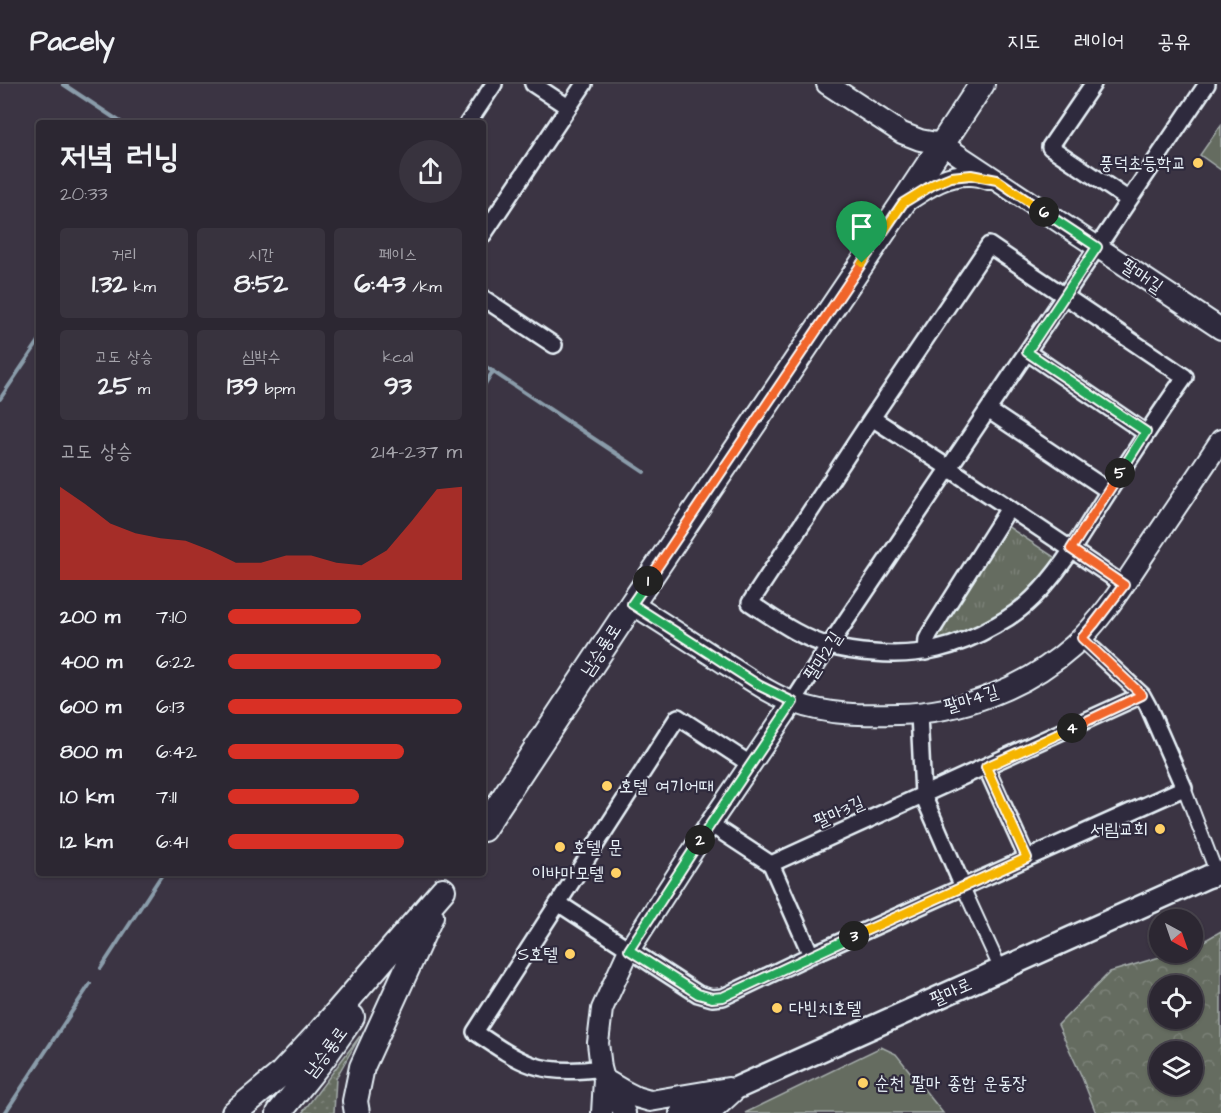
<!DOCTYPE html>
<html lang="ko">
<meta charset="utf-8">
<style>
body{margin:0;font-family:"Architects Daughter","Poor Story",sans-serif;background:#38333e;color:#f1f3f6;height:100vh;display:flex;flex-direction:column;font-size:22px;white-space:nowrap}
*{box-sizing:border-box;margin:0}
p{font-size:20px;color:#a6a5ac}
.icon{flex:none;width:33px;height:33px;fill:none;stroke:currentColor;stroke-width:2;stroke-linecap:round;stroke-linejoin:round}
.map{position:relative;flex:1;overflow:hidden}
.side{position:absolute;left:36px;top:36px;width:450px;height:756px;display:flex;flex-direction:column;background:#2c2732;border-radius:6px;box-shadow:0 2px 4px #0004,0 0 0 2px #48444d}
.side>*{flex:none}
.needle{width:39px;rotate:140deg}
.tools{position:absolute;left:1149px;top:825px;display:grid;gap:12px}
.tools a{display:grid;place-items:center;width:54px;height:54px;border-radius:50%;background:#2c2732;box-shadow:0 2px 4px #0004,0 0 0 2px #48444d;font-size:30px}
.pin{position:absolute;display:grid;place-items:center;width:51px;height:51px;color:#fff;margin:-62px -26px;border-radius:50% 50% 50% 0;rotate:-45deg;box-shadow:0 0 6px #0007}
.pin .icon{rotate:45deg}
.km{position:absolute;width:30px;height:30px;margin:-15px;border-radius:50%;background:#222;color:#fff;font-size:16px;line-height:30px;text-align:center}
.round{display:grid;place-items:center;flex:none;width:63px;height:63px;border-radius:32px;background:#38333e}
.overview{display:flex;align-items:center;justify-content:space-between;height:102px;padding:0 24px}
h1{font-size:33px;font-weight:800;line-height:45px}
.metrics{display:grid;grid-template-columns:repeat(3,1fr);gap:9px;height:102px;padding:6px 24px}
.metrics div{display:grid;align-content:center;border-radius:6px;background:#38333e;text-align:center}
.metrics b{font-size:26px;font-weight:800}
.metrics small{font-size:16px;font-weight:400}
.metrics p{font-size:16px}
.chart{height:168px;padding:12px 24px}
.chart p{display:flex;justify-content:space-between}
.chart svg{width:100%;height:108px;margin-top:6px;fill:#d93025;opacity:.7}
ul{padding:0 24px;list-style:none;font-size:20px}
li{display:grid;grid-template-columns:96px 72px 1fr;align-items:center;height:45px}
li i{height:15px;border-radius:8px;background:#d93025}
header{display:flex;align-items:center;gap:36px;box-sizing:border-box;height:84px;padding:0 30px;background:#2c2732;border-bottom:2px solid #48444d}
header strong{font-size:28px}
nav{display:flex;gap:33px;margin-inline-start:auto;font-size:21px}
.map>svg:first-child{display:block}
.grass{fill:url(#grass-dots);stroke:#a6aeac;stroke-width:1.5}
.forest{fill:url(#forest-crowns);stroke:#a6aeac;stroke-width:1.5;fill-rule:evenodd}
.park{fill:url(#park-tufts);stroke:#a6aeac;stroke-width:1.5}
.pitch{fill:#656c60;stroke:#a6aeac;stroke-width:1.5}
.lines{fill:none;stroke-linecap:round;stroke-linejoin:round}
.stream{stroke:#8a9caa;stroke-width:4}
.pedestrian-casing{stroke:#e8f1f8;stroke-width:16}
.minor-casing{stroke:#e8f1f8;stroke-width:20}
.tertiary-casing{stroke:#e8f1f8;stroke-width:24}
.secondary-casing{stroke:#e8f1f8;stroke-width:26}
.primary-casing{stroke:#e8f1f8;stroke-width:28}
.pedestrian{stroke:#2f2a3d;stroke-width:12}
.minor{stroke:#2f2a3d;stroke-width:15}
.tertiary{stroke:#2f2a3d;stroke-width:20}
.secondary{stroke:#2f2a3d;stroke-width:21}
.primary{stroke:#2f2a3d;stroke-width:24}
.split-1-casing{stroke:#fff;stroke-width:12}
.split-2-casing{stroke:#fff;stroke-width:12}
.split-3-casing{stroke:#fff;stroke-width:12}
.split-4-casing{stroke:#fff;stroke-width:12}
.split-5-casing{stroke:#fff;stroke-width:12}
.split-6-casing{stroke:#fff;stroke-width:12}
.split-7-casing{stroke:#fff;stroke-width:12}
.split-1{stroke:#f0652b;stroke-width:8}
.split-2{stroke:#22a559;stroke-width:8}
.split-3{stroke:#22a559;stroke-width:8}
.split-4{stroke:#f5b400;stroke-width:8}
.split-5{stroke:#f0652b;stroke-width:8}
.split-6{stroke:#22a559;stroke-width:8}
.split-7{stroke:#f5b400;stroke-width:8}
.poi-dot{fill:#ffd166;stroke:#2f2a3d;stroke-width:2}
.labels{text-anchor:middle;dominant-baseline:central;stroke-width:4.5;stroke-linejoin:round;paint-order:stroke}
.poi-label{font-size:18px;fill:#e8f1f8;stroke:#2f2a3d;text-anchor:end}
.street-label{font-size:18px;fill:#e8f1f8;stroke:#2f2a3d}
</style>
<header>
<strong>Pacely</strong>
<nav><a>지도</a><a>레이어</a><a>공유</a></nav>
</header>
<div class="map">
<svg width="1221" height="1029" viewBox="0 0 1221 1029">
<defs>
<pattern id="grass-dots" width="8" height="8" patternUnits="userSpaceOnUse" patternTransform="scale(1.5)"><rect width="8" height="8" fill="#656c60"/><path d="M2 2h.1M6 6h.1" fill="none" stroke="#7b8178" stroke-width="1.8" stroke-linecap="round"/></pattern>
<pattern id="forest-crowns" width="20" height="18" patternUnits="userSpaceOnUse" patternTransform="scale(1.5)"><rect width="20" height="18" fill="#656c60"/><path d="M2 6a3 3 0 1 1 6 0M12 15a3 3 0 1 1 6 0" fill="none" stroke="#7b8178"/></pattern>
<pattern id="park-tufts" width="24" height="20" patternUnits="userSpaceOnUse" patternTransform="scale(1.5)"><rect width="24" height="20" fill="#656c60"/><path d="M3 7l-1-3M5 7V3M7 7l1-3M15 17l-1-3M17 17v-4M19 17l1-3" fill="none" stroke="#7b8178"/></pattern>
</defs>
<rect width="100%" height="100%" fill="#3b3443"/>
<filter id="ink" filterUnits="userSpaceOnUse"><feTurbulence type="fractalNoise" baseFrequency=".0167" numOctaves="2"/><feDisplacementMap in="SourceGraphic" scale="12" xChannelSelector="R" yChannelSelector="G"/><feConvolveMatrix kernelMatrix="1 2 1 2 8 2 1 2 1" color-interpolation-filters="sRGB"/></filter>
<g filter="url(#ink)">
<path class="grass" d="M360 952 336 994 334 1029H302Z"/>
<path class="forest" d="M1221 847V1029H1096L1081 991 1058 941 1110 888 1173 869 1192 868 1193 862 1199 860ZM1160 902H1192V934H1160ZM1160 968H1192V1000H1160Z"/>
<path class="park" d="M1007 442 1057 475C1044 493 1024 519 1005 530 986 542 961 552 941 562L935 553Z"/>
<path class="pitch" d="M1221 41V86L1200 71Z
M881 963 896 970 943 1029H745Z"/>
<g class="lines">
<path class="stream" d="M63 0 122 39
M483 281 644 388
M483 303 493 287
M0 315 39 257
M101 884 163 789
M5 1029 90 900"/>
<defs>
<path id="pedestrian" d="M1184 704 1217 790
M963 803 1001 886"/>
<path id="minor" d="M533 0 568 23
M1093 0 1050 63 1129 116
M468 39 494 0
M483 151 584 0
M483 214 554 261
M1027 268 1146 349
M988 326 1109 407
M872 334 750 519C775 535 800 554 830 562 844 566 859 568 874 569 920 573 956 564 996 541 1009 534 1022 525 1033 514 1061 487 1081 451 1102 418 1129 376 1156 334 1185 293L989 161 872 334C957 389 1041 445 1124 501
M926 568 927 555 930 549 1009 424
M793 618 829 562 1207 0
M919 630 923 711 963 803
M986 683 1027 774
M710 740 771 780 811 871
M771 780 1142 611
M558 819 698 910 712 914 723 913 811 871 1184 704 1148 622 1142 611 1081 554
M601 984C541 993 522 980 475 948L678 633 750 680"/>
<path id="tertiary" d="M827 0 902 49 920 56 942 60 1221 245
M905 118C925 105 945 90 970 91 976 91 983 93 989 95
M632 520C663 539 693 559 724 579 747 593 769 610 795 619 828 631 863 631 898 630 960 629 1026 604 1073 562 1102 536 1123 502 1145 469 1170 432 1196 394 1221 356
M602 1029 604 995 626 1008 636 1013 650 1017 728 1004
M625 1029 604 995 601 984 598 959 602 925 629 866 710 740 793 618
M710 1029 733 1008"/>
<path id="secondary" d="M681 1029 1207 793 1221 788"/>
<path id="primary" d="M483 745 632 520 903 119 982 0
M234 1029 280 991 321 947 443 806
M279 1029 324 973 352 933
M357 1029 355 1017 362 983 431 832"/>
</defs>
<use href="#pedestrian" class="pedestrian-casing"/>
<use href="#minor" class="minor-casing"/>
<use href="#tertiary" class="tertiary-casing"/>
<use href="#secondary" class="secondary-casing"/>
<use href="#primary" class="primary-casing"/>
<use href="#pedestrian" class="pedestrian"/>
<use href="#minor" class="minor"/>
<use href="#tertiary" class="tertiary"/>
<use href="#secondary" class="secondary"/>
<use href="#primary" class="primary"/>
</g>
</g>
<g class="lines" filter="url(#ink)">
<defs>
<path id="split-1" d="M648 497 862 179"/>
<path id="split-2" d="M648 497 632 520 760 602 793 618 700 756"/>
<path id="split-3" d="M700 756 629 866 698 910 712 914 723 913 854 852"/>
<path id="split-4" d="M854 852 1027 774 986 683 1072 644"/>
<path id="split-5" d="M1072 644 1142 611 1082 554 1094 540 1124 501 1071 465 1120 389"/>
<path id="split-6" d="M1044 128 1097 163 1027 268 1146 348 1120 389"/>
<path id="split-7" d="M862 179 903 119 934 100 951 93 971 91 997 96 1044 128"/>
</defs>
<use href="#split-1" class="split-1-casing"/>
<use href="#split-2" class="split-2-casing"/>
<use href="#split-3" class="split-3-casing"/>
<use href="#split-4" class="split-4-casing"/>
<use href="#split-5" class="split-5-casing"/>
<use href="#split-6" class="split-6-casing"/>
<use href="#split-7" class="split-7-casing"/>
<use href="#split-1" class="split-1"/>
<use href="#split-2" class="split-2"/>
<use href="#split-3" class="split-3"/>
<use href="#split-4" class="split-4"/>
<use href="#split-5" class="split-5"/>
<use href="#split-6" class="split-6"/>
<use href="#split-7" class="split-7"/>
</g>
<g class="poi-dot">
<circle cx="1198" cy="79" r="6"/>
<circle cx="607" cy="702" r="6"/>
<circle cx="1160" cy="745" r="6"/>
<circle cx="560" cy="763" r="6"/>
<circle cx="616" cy="789" r="6"/>
<circle cx="570" cy="870" r="6"/>
<circle cx="777" cy="924" r="6"/>
<circle cx="863" cy="999" r="6"/>
</g>
<g class="labels">
<g class="poi-label">
<text x="1186" y="79">풍덕초등학교</text>
<text x="619" y="702" text-anchor="start">호텔 여기어때</text>
<text x="1148" y="745">서림교회</text>
<text x="572" y="763" text-anchor="start">호텔 문</text>
<text x="604" y="789">이바마모텔</text>
<text x="558" y="870">S호텔</text>
<text x="789" y="924" text-anchor="start">다빈치호텔</text>
<text x="875" y="999" text-anchor="start">순천 팔마 종합 운동장</text>
</g>
<g class="street-label">
<text transform="translate(1142 192) rotate(34)">팔마1길</text>
<text transform="translate(601 566) rotate(-57)">남승룡로</text>
<text transform="translate(823 572) rotate(-57)">팔마2길</text>
<text transform="translate(971 615) rotate(-17)">팔마4길</text>
<text transform="translate(839 728) rotate(-24)">팔마3길</text>
<text transform="translate(951 908) rotate(-24)">팔마로</text>
<text transform="translate(326 968) rotate(-53)">남승룡로</text>
</g>
</g>
</svg>
<div class="tools">
<a><svg class="needle" viewBox="-14 -14 28 28"><path d="M0-13l5 13h-10z" fill="#e53935"/><path d="M0 13l5-13h-10z" fill="#a6a5ac"/></svg></a>
<a><svg class="icon" aria-label="locate" viewBox="0 0 24 24"><circle cx="12" cy="12" r="6"/><path d="M12 2v4M12 18v4M2 12h4M18 12h4"/></svg></a>
<a><svg class="icon" aria-label="layers" viewBox="0 0 24 24"><path d="M12 4l9 5-9 5-9-5zM3 14l9 5 9-5"/></svg></a>
</div>
<div class="pin" style="left:862px;top:179px;background:#1e9e55"><svg class="icon" aria-label="arrive" viewBox="0 0 24 24"><path d="M6 21V4h12l-3 4 3 4H6"/></svg></div>
<b class="km" style="left:648px;top:497px">1</b>
<b class="km" style="left:700px;top:756px">2</b>
<b class="km" style="left:854px;top:852px">3</b>
<b class="km" style="left:1072px;top:644px">4</b>
<b class="km" style="left:1120px;top:389px">5</b>
<b class="km" style="left:1044px;top:128px">6</b>
<section class="side">
<div class="overview"><div><h1>저녁 러닝</h1><p>20:33</p></div><a class="round"><svg class="icon" aria-label="share" viewBox="0 0 24 24"><path d="M12 15V3M7 8l5-5 5 5M5 13v7h14v-7"/></svg></a></div>
<div class="metrics">
<div><p>거리</p><b>1.32<small> km</small></b></div>
<div><p>시간</p><b>8:52</b></div>
<div><p>페이스</p><b>6:43<small> /km</small></b></div>
</div>
<div class="metrics">
<div><p>고도 상승</p><b>25<small> m</small></b></div>
<div><p>심박수</p><b>139<small> bpm</small></b></div>
<div><p>kcal</p><b>93</b></div>
</div>
<div class="chart"><p><span>고도 상승</span>214–237 m</p>
<svg viewBox="0 0 160 44" preserveAspectRatio="none"><path d="M0 44V6L10 13L20 21L30 25L40 27L50 28L60 32L70 37L80 37L90 34L100 34L110 37L120 38L130 32L140 20L150 7L160 6V44z"/></svg>
</div>
<ul>
<li><b>200 m</b>7:10<i style="width:57%"></i></li>
<li><b>400 m</b>6:22<i style="width:91%"></i></li>
<li><b>600 m</b>6:13<i style="width:100%"></i></li>
<li><b>800 m</b>6:42<i style="width:75%"></i></li>
<li><b>1.0 km</b>7:11<i style="width:56%"></i></li>
<li><b>1.2 km</b>6:41<i style="width:75%"></i></li>
</ul>
</section>
</div>
